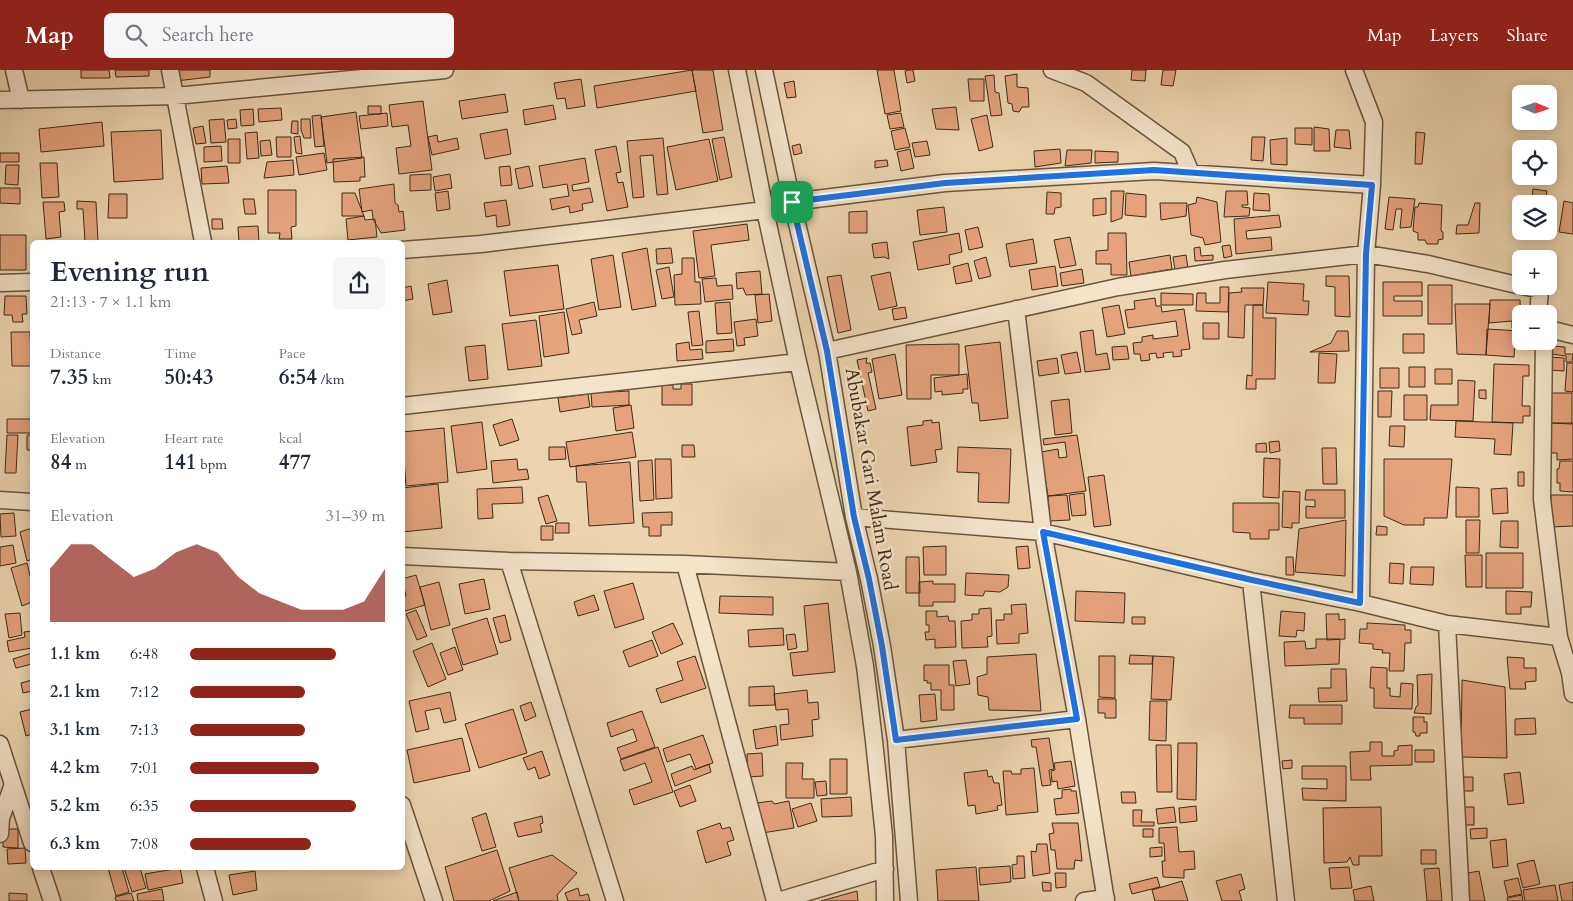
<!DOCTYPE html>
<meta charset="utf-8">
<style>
body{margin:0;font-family:Cardo,serif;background:#f6f6f7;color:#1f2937;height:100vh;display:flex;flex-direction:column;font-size:19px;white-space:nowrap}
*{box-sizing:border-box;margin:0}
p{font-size:16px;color:#747a83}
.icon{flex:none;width:28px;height:28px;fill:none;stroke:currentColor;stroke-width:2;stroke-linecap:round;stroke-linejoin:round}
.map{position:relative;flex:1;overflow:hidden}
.side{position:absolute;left:30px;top:170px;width:375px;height:630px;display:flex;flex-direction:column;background:#fff;border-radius:8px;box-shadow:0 2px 12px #0003}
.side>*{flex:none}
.needle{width:32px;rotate:92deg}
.fabs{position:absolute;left:1512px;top:15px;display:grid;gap:10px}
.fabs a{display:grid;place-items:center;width:45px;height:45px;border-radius:8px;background:#fff;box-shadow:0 2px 12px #0003;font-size:25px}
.pin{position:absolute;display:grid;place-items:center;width:42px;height:42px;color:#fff;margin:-21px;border-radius:10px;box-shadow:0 2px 8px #0006}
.round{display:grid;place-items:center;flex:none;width:52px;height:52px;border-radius:8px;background:#f6f6f7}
.overview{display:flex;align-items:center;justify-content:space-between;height:85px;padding:0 20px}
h1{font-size:28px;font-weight:700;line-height:38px}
.metrics{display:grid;grid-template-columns:repeat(3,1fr);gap:8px;height:85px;padding:5px 20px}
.metrics div{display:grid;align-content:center}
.metrics b{font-size:21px;font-weight:700}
.metrics small{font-size:14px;font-weight:400}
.metrics p{font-size:14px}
.chart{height:140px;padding:10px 20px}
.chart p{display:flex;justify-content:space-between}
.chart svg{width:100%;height:90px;margin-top:5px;fill:#8f2418;opacity:.7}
ul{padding:0 20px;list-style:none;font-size:16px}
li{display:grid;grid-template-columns:80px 60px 1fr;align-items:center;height:38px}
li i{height:12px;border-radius:6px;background:#8f2418}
header{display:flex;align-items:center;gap:30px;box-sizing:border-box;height:70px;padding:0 25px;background:#8f2418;color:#fff}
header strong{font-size:24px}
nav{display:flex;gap:28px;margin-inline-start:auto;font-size:18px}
.search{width:350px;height:45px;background:#f6f6f7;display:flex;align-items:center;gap:12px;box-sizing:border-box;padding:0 18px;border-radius:8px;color:#747a83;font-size:19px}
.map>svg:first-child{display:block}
.building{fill:#e5a37c;stroke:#3f2b18}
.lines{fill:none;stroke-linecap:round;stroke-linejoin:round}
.minor-casing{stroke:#6a563e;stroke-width:19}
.minor{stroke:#f3e4ca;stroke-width:16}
.route-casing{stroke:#fff;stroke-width:10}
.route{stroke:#1a73e8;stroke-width:6}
.labels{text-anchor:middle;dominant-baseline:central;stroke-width:5;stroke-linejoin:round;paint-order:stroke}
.street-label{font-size:19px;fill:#3f2b18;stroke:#f3e4ca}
</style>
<header>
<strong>Map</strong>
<div class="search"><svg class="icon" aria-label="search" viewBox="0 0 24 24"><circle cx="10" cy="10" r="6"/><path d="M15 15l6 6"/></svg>Search here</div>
<nav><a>Map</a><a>Layers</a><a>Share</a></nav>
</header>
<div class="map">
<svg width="1573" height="831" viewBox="0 0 1573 831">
<rect width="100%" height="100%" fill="#ecd5ae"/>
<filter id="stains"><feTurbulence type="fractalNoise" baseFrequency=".004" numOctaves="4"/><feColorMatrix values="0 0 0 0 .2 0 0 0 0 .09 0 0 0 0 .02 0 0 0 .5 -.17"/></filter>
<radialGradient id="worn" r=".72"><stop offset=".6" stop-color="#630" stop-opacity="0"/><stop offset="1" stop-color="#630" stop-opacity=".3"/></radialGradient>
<path class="building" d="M81 0H109L110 8H81Z
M115 0H149V6L116 7Z
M174 0H210V7L176 11Z
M692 0H713L723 60 703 63Z
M692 0 696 21 597 38 594 16Z
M877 0H894L901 41 885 44Z
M909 0H913L915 11 907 13 905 1Z
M1132 0H1146L1145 11 1131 10Z
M1163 0H1176L1173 16 1161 15Z
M1017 4V17L1028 18 1029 37H1022L1019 42 1013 41 1012 34 1008 33 1005 6Z
M994 5 995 22 999 23 1002 45 991 46 985 6Z
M581 9 585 36 567 39 565 28 557 29 554 13Z
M968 9H984V31H970Z
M794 11 796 27 787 28 784 13Z
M505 24 508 42 462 49 459 31Z
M423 31 432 100 399 104 396 78 411 76 408 55 392 57 389 35Z
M553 35 556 49 525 55 523 40Z
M368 36H381V44H368Z
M956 37 959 60 936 59 932 39Z
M281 38 282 50 259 52 258 39Z
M253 39 254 55 241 56 240 40Z
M356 42 362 88 327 93 321 47Z
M387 43 388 56 361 59 359 46Z
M901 43 904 57 890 59 887 45Z
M321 45 324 76 315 77 312 46Z
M987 45 993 77 979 81 971 49Z
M224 49 226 72 211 73 209 50Z
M236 49 237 58 228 59 227 50Z
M301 49H310L311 68H304L301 60Z
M292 51H298V64L291 63Z
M102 52 104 76 41 82 39 59Z
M203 56 206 73 196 74 193 58Z
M1314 57 1329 59 1330 81H1314Z
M905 58 910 77 895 80 891 61Z
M1295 58H1312V75L1295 74Z
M507 59 511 84 485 89 480 64Z
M161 60 163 109 114 112 111 62Z
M1336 60H1349L1351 79 1334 77Z
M257 62 259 88 247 89 245 63Z
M1416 62 1425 63 1422 94H1415Z
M437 65 438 72 457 68 459 79 432 85 428 67Z
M300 66 302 84 296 83 294 67Z
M276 67H291V87H277Z
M724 67 732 107 720 110 712 69Z
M1252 67H1265L1263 91 1251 90Z
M663 68 668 124 657 125 653 85 640 86 644 127 633 128 627 71Z
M1287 68V95L1271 94 1270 70Z
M228 69H240V93H228Z
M709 69 718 111 676 120 667 77Z
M270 70 272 85 261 86 260 71Z
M927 71 930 85 915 87 912 73Z
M800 74 802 83 794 85 792 76Z
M221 76 222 91 204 92V77Z
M616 76 621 102 616 103 618 113 623 112 628 137 607 141 595 80Z
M910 79 914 98 901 101 897 82Z
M1060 79 1061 93 1035 97 1034 81Z
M1067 80H1092L1091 93 1065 96Z
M1095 81 1118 82V92L1095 93Z
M0 83H19V92H0Z
M324 83 327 100 299 105 296 87Z
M364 87 365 107H360V111L334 112 333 89Z
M585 88 589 112 572 115 573 121 590 118 593 132 582 134 583 140 570 143 569 136 552 140 550 129 569 126 567 114 543 118 539 96Z
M293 90 294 105 264 108 267 92Z
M887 90 888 96 875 98V91Z
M40 93H57L59 127 42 128Z
M6 95H19L18 115 5 114Z
M227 96 229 113 202 114 201 98Z
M510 96 512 115 501 116 499 97Z
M529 96 533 116 519 119 515 99Z
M431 104V120L410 121V105Z
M450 104 452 118 435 121 433 107Z
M394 114 395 133 398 135 399 142 403 141 405 160 381 163 373 149 372 140 362 142 359 119Z
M0 118H20V134L0 133Z
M1533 119 1547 121 1545 134H1531Z
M268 120H296V156L291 157 292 169H279L280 163H268Z
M448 121 450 139 437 141 435 123Z
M1111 121H1124L1122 148 1111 152Z
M1226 121H1247L1248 135H1242V137L1250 138 1249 146 1224 147Z
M1047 122 1061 123V137L1055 138 1054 144H1046Z
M342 123H355L364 146H342Z
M1126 123 1146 125V147L1125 145Z
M1254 123 1269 124 1270 141 1253 140Z
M109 124H127V148H108Z
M1197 127 1217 132 1221 172 1205 175 1203 168 1191 165 1188 135 1196 133Z
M1389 127 1415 129 1411 157 1400 158 1402 139H1396L1393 160 1385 159Z
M1106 128V144L1093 146V129Z
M243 129H254L256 144H245Z
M506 130 510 155 497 157 496 145 486 147 484 133Z
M77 131 96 132 98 172H85L83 139H77Z
M1564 131 1573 133V164L1559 162Z
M43 132H64L65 141 59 142 61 167 46 169Z
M1160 133H1187L1186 146 1161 150Z
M1419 133 1442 135 1441 161 1443 162V169L1438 170V174H1427L1425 170H1418V163L1413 161 1415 137H1418Z
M1475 133H1480L1479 163 1456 164 1457 155H1468Z
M944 137 947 162 920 165 917 140Z
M867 141V163H849V142Z
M1279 145 1281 157 1246 161 1247 169 1271 167 1272 180 1236 184 1234 149Z
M364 146 365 150 375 149 377 167 348 170 346 149Z
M212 149H222L223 159H212Z
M747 154 749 170 711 175 715 206 699 208 693 161Z
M258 156 259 172H239L238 157Z
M978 157 983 177 969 180 965 160Z
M959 163 962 182 949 185 950 194 918 200 913 172Z
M1108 163H1126L1127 205H1111V194H1096V181L1108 180Z
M0 165H26V200H0Z
M1070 167 1076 195 1060 198 1054 170Z
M1033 169 1037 193 1010 197 1006 174Z
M887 172 889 189 884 187 874 188 872 174Z
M1230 175 1232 186 1224 188 1222 176Z
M1200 177 1201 186 1213 185V190L1195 191 1194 178Z
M647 178 656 236 632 240 622 183Z
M671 178 673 193 657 194 656 179Z
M613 185 621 237 599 240 591 189Z
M1170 185 1172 199 1131 206 1129 192Z
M1186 185 1188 198 1175 200 1173 187Z
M986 187 991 206 979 209 974 191Z
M682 188H694L695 212H700L701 234 675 235 674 205 682 204Z
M968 193 972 211 956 214 953 197Z
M558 195 564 239 510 246 504 201Z
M1055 196 1058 216 1032 220 1029 200Z
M669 197 674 227 662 229 656 200Z
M1082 199 1084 213 1062 216 1060 203Z
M760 201 762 224 746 225 743 218 737 219 736 203Z
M890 202 897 236 879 240 871 206Z
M841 205 851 260 838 263 827 207Z
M1326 206H1349L1350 247 1335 246V217L1326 216Z
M716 208 717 216 732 215 733 229 705 232 702 209Z
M447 210 452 242 433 245 428 214Z
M1268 212 1304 214 1303 231H1309L1308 245 1266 243Z
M1383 212H1422V226H1394V231H1422V246H1383Z
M1428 215H1452V254H1428Z
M411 216 413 229 402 231V218Z
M1220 217H1229L1228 242 1196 241 1197 223H1206V233H1220Z
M1241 218H1264L1263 235H1245L1244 268 1228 267 1229 223 1242 222Z
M1161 223 1193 224V235H1161Z
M769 224 772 251 758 253 755 225Z
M5 226H26L27 244H22L23 252H13L12 245H4Z
M1155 228 1156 236H1161L1162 242 1184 239 1190 279 1181 280 1182 286 1173 287V282L1163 283 1164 287 1157 288 1156 283 1149 284 1150 290 1141 291 1140 284H1134L1133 273 1142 272V267L1153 265V269L1178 266 1176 251 1128 258 1125 240 1135 239 1134 231Z
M1490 230H1520L1521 258H1512V251L1489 253Z
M594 232 597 246 579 250 582 263 572 265 566 239Z
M730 232 732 263 717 264 715 233Z
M1455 234H1490L1486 285 1457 284Z
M1119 235 1125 264 1107 267 1102 238Z
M1253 235H1263V248H1276L1275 309H1256V319H1246L1247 305 1252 306Z
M905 237 907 248 894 250 892 239Z
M699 241 703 275 692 276 688 242Z
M564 242 569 283 544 287 539 246Z
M756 249 758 266 744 268 745 275 737 276 734 252Z
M536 250 542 296 508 300 502 254Z
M1203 253H1219V269H1203Z
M1487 259 1521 261V271H1530V273L1515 272 1514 287 1486 285Z
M1093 260 1096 285 1107 283 1110 299 1085 302 1080 262Z
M1337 261H1348L1349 281 1310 282 1331 273Z
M11 262H30L31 296H12Z
M1403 264H1424V283H1403Z
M733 269 734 281 706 283V271Z
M689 272 690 280 702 279 703 289 677 291 676 274Z
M1000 272 1008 348 980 351 978 333H972L965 276Z
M959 274V305H931V329H907L906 275Z
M485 275 488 309 469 311 465 277Z
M1127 276 1129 289 1113 290 1112 277Z
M1552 276 1565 277V284H1573L1572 292H1566V286L1551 284Z
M1077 282 1081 302 1065 304 1061 285Z
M1319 283 1337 284 1335 313H1318Z
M895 284 902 325 879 329 872 289Z
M1550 287 1564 288V301L1549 300Z
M867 288 866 293H870L872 302 868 303 876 339 868 341 857 290Z
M1057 288 1059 303 1039 306 1037 291Z
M1567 293H1573V322L1565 321Z
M1494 294 1529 295V306H1523L1522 336H1530V346H1523V353L1492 352Z
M1409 297H1425V317H1409Z
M1380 298H1399V318H1380Z
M1435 299H1452V314H1435Z
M967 304 968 319H963V323L942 325V321L935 322 934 308Z
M1458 310 1475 311 1473 351 1430 350 1431 335H1458Z
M662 314 673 315V319H681V314H692V335H662Z
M1479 320H1486V329L1479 328Z
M629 321V335L592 337 591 323Z
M1378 321H1392L1391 347H1378Z
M1550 323H1572V354L1550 353Z
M588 324 590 337 560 342 558 328Z
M1404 325H1427V350H1404Z
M1069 329 1072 363 1055 365 1051 331Z
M631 335 634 358 616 361 613 338Z
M7 349H32V363H7Z
M512 349 519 370 500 376 493 355Z
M932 350V353L939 352 942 379 935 380 937 392 911 396 907 357 923 355V351Z
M1456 351 1513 353 1511 385 1494 384 1495 369 1455 367Z
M482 352 487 399 457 403 451 356Z
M1550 353H1573V389L1557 390V383H1550Z
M1390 356H1405L1404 377 1389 376Z
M444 358 448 412 406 416 402 362Z
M632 362 636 387 570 397 566 372Z
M7 365H18L16 403H5Z
M27 365H32V380H27Z
M1077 365 1086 421 1048 426 1041 382 1058 379 1059 388 1067 387 1065 372 1044 375 1043 369Z
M1279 371 1280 381 1270 383 1269 372Z
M1266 373 1267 382H1256V374Z
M682 375H694L695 387H682Z
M549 377H565L566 389 549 390Z
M958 377 1011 379 1009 433 978 432 979 403 957 402Z
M1322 378H1336L1337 414H1323Z
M1264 388 1280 389 1279 428 1263 427Z
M517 389 518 400 527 399 529 409 493 413 491 391Z
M655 389H671L672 428 656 429Z
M1384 389H1452L1447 448H1424V455H1404L1384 446Z
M652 390 654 430 640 431 638 391Z
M1560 391H1573V422L1560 421V413H1557V399H1559Z
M630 392 634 453 589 456 586 412H577L576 396Z
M1518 402H1524V416H1518Z
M1104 405 1111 455 1094 457 1088 407Z
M438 414 442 458 402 462V418Z
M522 417 523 433 492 434 493 448 478 449 477 419Z
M1456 417 1479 418V447H1456Z
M1507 418 1508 443 1493 444 1491 419Z
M1306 420H1345V448H1306V436L1315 437V430H1305Z
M1283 421 1300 422 1299 453H1292V458L1282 457Z
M1084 423 1086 445 1072 446 1069 425Z
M548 425 557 451 546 454 538 428Z
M1067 425 1070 450 1050 451 1048 426Z
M1551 425H1573V456L1551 457Z
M1233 433H1279V460H1269V469H1250V463L1233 462Z
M672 442V455H661V466H649V457H643L642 443Z
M14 443 16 466 1 467 0 444Z
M1346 450 1345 506 1295 502 1299 459Z
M1466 450H1480L1479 483H1466Z
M1501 451H1518V478L1500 477Z
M556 453H569V463H555Z
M541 456H553V470H541Z
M1377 456 1387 457V465H1376Z
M32 458V489L27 491 20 462Z
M13 475 16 493 0 496V477Z
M946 476V505H924L923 477Z
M1028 476 1030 498 1018 499 1016 477Z
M1486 483H1523V518H1486Z
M1465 485H1482V517H1466Z
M906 487H919L920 523H906Z
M1286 487H1293L1294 505H1286Z
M27 493 32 514V532L22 536 11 498Z
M1390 493 1404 494 1403 514 1389 513Z
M1411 497H1434L1433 515 1410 514Z
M966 503 1009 505 1008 517 1000 522 985 521 983 526 965 525Z
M416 505 425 535 402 542V527L406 526 402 509Z
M484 509 490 539 465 544 459 514Z
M933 511V514H955V532H933V536H919V512Z
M439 512 450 555 431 560 420 517Z
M633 513 644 549 615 558 604 521Z
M1076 521 1125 523 1124 553 1075 551Z
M1506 521 1532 522 1531 537H1521V544H1506Z
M594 525 599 540 578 546 574 532Z
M720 526 773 527V545L719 543Z
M828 533 835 602 793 606 790 583 808 581 804 536Z
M1026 534 1028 563 1019 564V573L997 574 996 550H1004V544H1012L1011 535Z
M991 538 992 566 987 567 988 577 962 578 961 551 972 550V544H979V539Z
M416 540 427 566 417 570 406 544Z
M926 541H937V547L948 546 949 551H955L956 577 935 578V569L926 570 925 562H929V555H926Z
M1281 541 1305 543 1304 561 1297 560 1296 567 1279 566Z
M20 543 22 565 9 568 5 544Z
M1326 544H1339V550L1345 549V569L1327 570Z
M505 545 511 570 500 573 493 548Z
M1132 547H1145V554H1132Z
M487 548 498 584 463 595 452 559Z
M673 553 683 574 661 584 652 562Z
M1367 553 1405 555V560H1411V573H1405L1404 601H1389L1390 583H1382L1383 580 1373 579V574L1359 573 1360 559H1367Z
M783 558 784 575 749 577 748 560Z
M32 561V578L9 582 7 571 25 567 24 562Z
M795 564 797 578 788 580 786 565Z
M1316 569H1340L1339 594 1285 596 1284 572 1305 571 1306 579 1316 578Z
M652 570 658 586 629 597 623 581Z
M432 573 446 609 428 617 413 581Z
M455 577 463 600 448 605 440 583Z
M32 583V594L16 598 13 589Z
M1036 584 1041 641 989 640 988 627 978 625 977 607 987 604V587Z
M1130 585 1153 586 1152 594H1129Z
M695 586 706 618 661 633 656 619 683 610 677 592Z
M1099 586H1115V628L1099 627Z
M1153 586 1174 587 1171 630 1151 629Z
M1507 587 1524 588V598H1536V611L1525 612 1526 619H1510Z
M966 590 970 614 956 616 953 591Z
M924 595H949V615H954V640H941V620H931V613H927V610L924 611Z
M1371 597 1387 598V618H1390V626L1400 627 1401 613 1413 614 1412 639 1374 638V618H1370Z
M1331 599H1346L1347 631 1319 632 1318 618H1331Z
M1432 604 1431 644 1414 643 1416 637 1418 635 1417 605Z
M32 610V621L23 623 21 613Z
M1462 610 1505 617 1507 688 1461 687Z
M774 616 775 635 749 636V617Z
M807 620 808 633 818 632 819 649 812 650 813 666 781 670 780 655 789 654 788 639 776 640 774 624Z
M450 622 456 650 444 653 440 638 425 641 429 659 416 662 409 631Z
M935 624 937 650 921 652 919 625Z
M1098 629H1116V648H1105V643H1098Z
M1150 631H1167L1166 671 1149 670Z
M531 632 536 646 525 651 520 636Z
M1290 635H1342V654H1304V648H1289Z
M32 639V664L26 666 20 642Z
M513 639 527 683 479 698 465 654Z
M642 641 655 677 621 689 617 678 637 671 633 659 611 667 607 653Z
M1413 647H1424V652H1427V663H1420V666H1416L1415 662H1413Z
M1535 648 1536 664 1515 665V649Z
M776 656 778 675 756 679 753 660Z
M703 665 713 693 696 699 690 684 667 692 663 679Z
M462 668 470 701 414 713 407 680Z
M1049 668 1054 699 1049 700 1051 715 1042 716 1036 677H1032L1031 670Z
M1370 672H1382V686H1394V681L1398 680V676L1412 675V695L1370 696 1371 710H1351L1350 682 1370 681Z
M1178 673H1197L1196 730 1177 729Z
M1156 675H1171L1172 722H1157Z
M658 677 673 722 634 735 629 720 652 712 645 693 624 701 620 690Z
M1415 680H1434V692H1415Z
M542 681 550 705 539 709 535 697 528 700 523 688Z
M762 683 763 706 748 707 747 684Z
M830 689H847V724H830Z
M1292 690V698L1283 699 1282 691Z
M1071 691 1075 716 1058 719 1057 711 1052 712 1051 701 1055 700 1054 693Z
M786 693H803L802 709H814V728H786Z
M709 694 711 702 675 716 671 704 692 696 694 700Z
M1302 696H1346V731L1303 730 1302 718 1327 719V709H1302Z
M1034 698 1038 742 1006 745 1003 701H1011L1012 704H1021V699Z
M987 700 988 707 992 706 994 713H999L1002 735 997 736 998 740 976 744 975 735 968 736 964 703Z
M1520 702 1524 733 1508 735 1504 704Z
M1462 707H1473V721H1462Z
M826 711 827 725 817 726 815 712Z
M690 715 696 731 680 737 674 721Z
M1071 719V721H1076L1079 743 1056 745 1054 729 1062 728V720Z
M1121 722H1135L1136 733H1122Z
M851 727 852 746 822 747 821 729Z
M772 731 774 734 789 731 794 758 762 763 757 733Z
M811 733 817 751 798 757 792 739Z
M1196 736 1197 751 1180 753 1179 738Z
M1174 737 1176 752 1158 754 1156 739Z
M1381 737 1382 786H1359V795H1353L1350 787 1347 792 1324 793 1323 738Z
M1461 737H1474V755H1462Z
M1133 740H1142L1141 752H1154V756H1133Z
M486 743 496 777 482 781 472 748Z
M542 746 543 753 540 754 542 762 518 767 514 753Z
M720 753 722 759 730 757 734 770 727 772 731 785 706 793 697 761Z
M1052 753H1078L1082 791 1075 790 1074 799H1057L1055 780H1051L1049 764 1054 763Z
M1177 757 1179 782 1194 781 1195 799 1184 800V808L1163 807 1162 791H1165L1164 773H1159V758Z
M1487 758V768L1471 769 1470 759Z
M3 759H18V778L3 777Z
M1143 759H1153V767H1143Z
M1506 769 1508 796 1493 798 1490 771Z
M1037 774H1047L1050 803 1033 806 1031 781 1036 782Z
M1162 777V786L1150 787V778Z
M25 778 26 793 8 794 7 779Z
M497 780 510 821 489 831H454L445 797Z
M1421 780H1436V794H1421Z
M552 785 577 803 557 825 558 831H519L509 798Z
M1017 786H1024L1025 808 1013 809 1012 795 1017 794Z
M1534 790 1540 814 1523 818 1517 794Z
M1010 796 1011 812 980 815 979 798Z
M976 797 979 831H938L936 800Z
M1349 797 1352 818 1331 819 1329 798Z
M108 798H122L129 822 116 826Z
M124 798H140L146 818 132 822Z
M180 798 183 813 148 820 145 804Z
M1439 798 1442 831H1427L1424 799Z
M255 801 257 820 233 825 229 805Z
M1479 801 1485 831H1467L1462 804Z
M1055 803H1066V817L1056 818Z
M1241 804 1245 819 1239 821 1242 831H1222L1216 811Z
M1157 807 1160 817 1132 824 1129 814Z
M1518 808 1522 824 1508 827 1504 811Z
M1182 811 1188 831H1155L1152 820Z
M1042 812 1051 813V821H1043Z
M1573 812V831H1562L1559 815Z
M1555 815 1558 831H1525L1523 820Z
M1371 816 1374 831H1355L1353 820Z
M578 818 580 826 588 824 590 831H568L565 823Z
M162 819 164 831H138L137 824Z
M857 821 858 831H821Z
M517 822 519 831H493Z
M9 823 27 824V831H9Z
M131 823 134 831H116L115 827Z
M1522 825 1523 831H1508L1507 828Z"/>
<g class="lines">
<defs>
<path id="minor" d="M14 0 21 30
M170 0 203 172
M737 0 765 140 798 292 848 502 865 596 874 671 884 766 885 831
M764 0 792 132 827 281 854 447 869 509 882 576 896 670 909 831
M1052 0 1086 13 1182 82 1191 103
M1354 0 1374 52 1372 115 1366 184 1361 533
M0 30 175 26 445 0
M792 132 945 113 1154 101 1372 115
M402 180 481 174 765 140
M0 213 32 212
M1523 216 1540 220 1538 244
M1016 239 1043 462 1077 649 1106 831
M1549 259 1573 265
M1544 271 1542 429 1559 567 1570 603H1573
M827 281 1118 217 1225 200 1366 184 1428 194 1521 216
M402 336 798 292
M0 430 32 432
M854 447 1043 462 1251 511 1361 533 1447 554 1559 567
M402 486 509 491 685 494 848 502
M509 491 615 831
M685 494 775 831
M1251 511 1286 831
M1447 554 1461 831
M1570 603 1573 624
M896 670 1077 649
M0 674 32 773
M402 735 434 831
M0 764 1 748 13 714
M41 798 52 831
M205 798 214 831
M778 831 885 799
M1084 831 1106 828"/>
</defs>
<use href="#minor" class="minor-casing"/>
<use href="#minor" class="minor"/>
</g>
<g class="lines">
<defs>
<path id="route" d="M1154 100 1372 115 1366 184 1360 533 1252 510 1043 462 1077 649 896 670 882 576 869 509 854 447 827 281 792 132 945 113Z"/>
</defs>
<use href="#route" class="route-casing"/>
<use href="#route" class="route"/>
</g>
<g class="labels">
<g class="street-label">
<text transform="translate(871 409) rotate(80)">Abubakar Gari Malam Road</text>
</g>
</g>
<rect width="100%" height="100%" filter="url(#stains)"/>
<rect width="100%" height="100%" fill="url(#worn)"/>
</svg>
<div class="fabs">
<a><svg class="needle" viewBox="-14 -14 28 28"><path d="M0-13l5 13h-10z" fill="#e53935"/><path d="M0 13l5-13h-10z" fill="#747a83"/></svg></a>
<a><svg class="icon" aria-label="locate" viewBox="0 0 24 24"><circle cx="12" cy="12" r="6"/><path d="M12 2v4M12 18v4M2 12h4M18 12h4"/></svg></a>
<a><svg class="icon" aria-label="layers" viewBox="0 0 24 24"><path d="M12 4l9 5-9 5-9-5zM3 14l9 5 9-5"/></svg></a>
<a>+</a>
<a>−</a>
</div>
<div class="pin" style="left:792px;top:132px;background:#1e9e55"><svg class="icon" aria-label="arrive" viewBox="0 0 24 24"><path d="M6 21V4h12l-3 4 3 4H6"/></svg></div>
<section class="side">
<div class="overview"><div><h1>Evening run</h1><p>21:13 · 7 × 1.1 km</p></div><a class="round"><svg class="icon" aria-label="share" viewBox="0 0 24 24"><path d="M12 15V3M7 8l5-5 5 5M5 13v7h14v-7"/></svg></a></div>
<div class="metrics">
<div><p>Distance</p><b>7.35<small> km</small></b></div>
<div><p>Time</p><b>50:43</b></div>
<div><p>Pace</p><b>6:54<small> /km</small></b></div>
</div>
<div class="metrics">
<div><p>Elevation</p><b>84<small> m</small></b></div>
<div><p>Heart rate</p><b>141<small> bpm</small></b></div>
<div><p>kcal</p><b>477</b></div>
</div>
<div class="chart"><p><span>Elevation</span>31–39 m</p>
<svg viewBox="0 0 160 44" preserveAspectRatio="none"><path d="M0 44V18L10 6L20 6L30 14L40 22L50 18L60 10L70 6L80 10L90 22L100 30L110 34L120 38L130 38L140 38L150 34L160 18V44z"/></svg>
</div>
<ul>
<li><b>1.1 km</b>6:48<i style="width:75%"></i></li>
<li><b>2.1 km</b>7:12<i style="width:59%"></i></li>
<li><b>3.1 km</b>7:13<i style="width:59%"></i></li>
<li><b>4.2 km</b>7:01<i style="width:66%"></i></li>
<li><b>5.2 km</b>6:35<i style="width:85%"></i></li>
<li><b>6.3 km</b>7:08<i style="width:62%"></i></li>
</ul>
</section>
</div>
